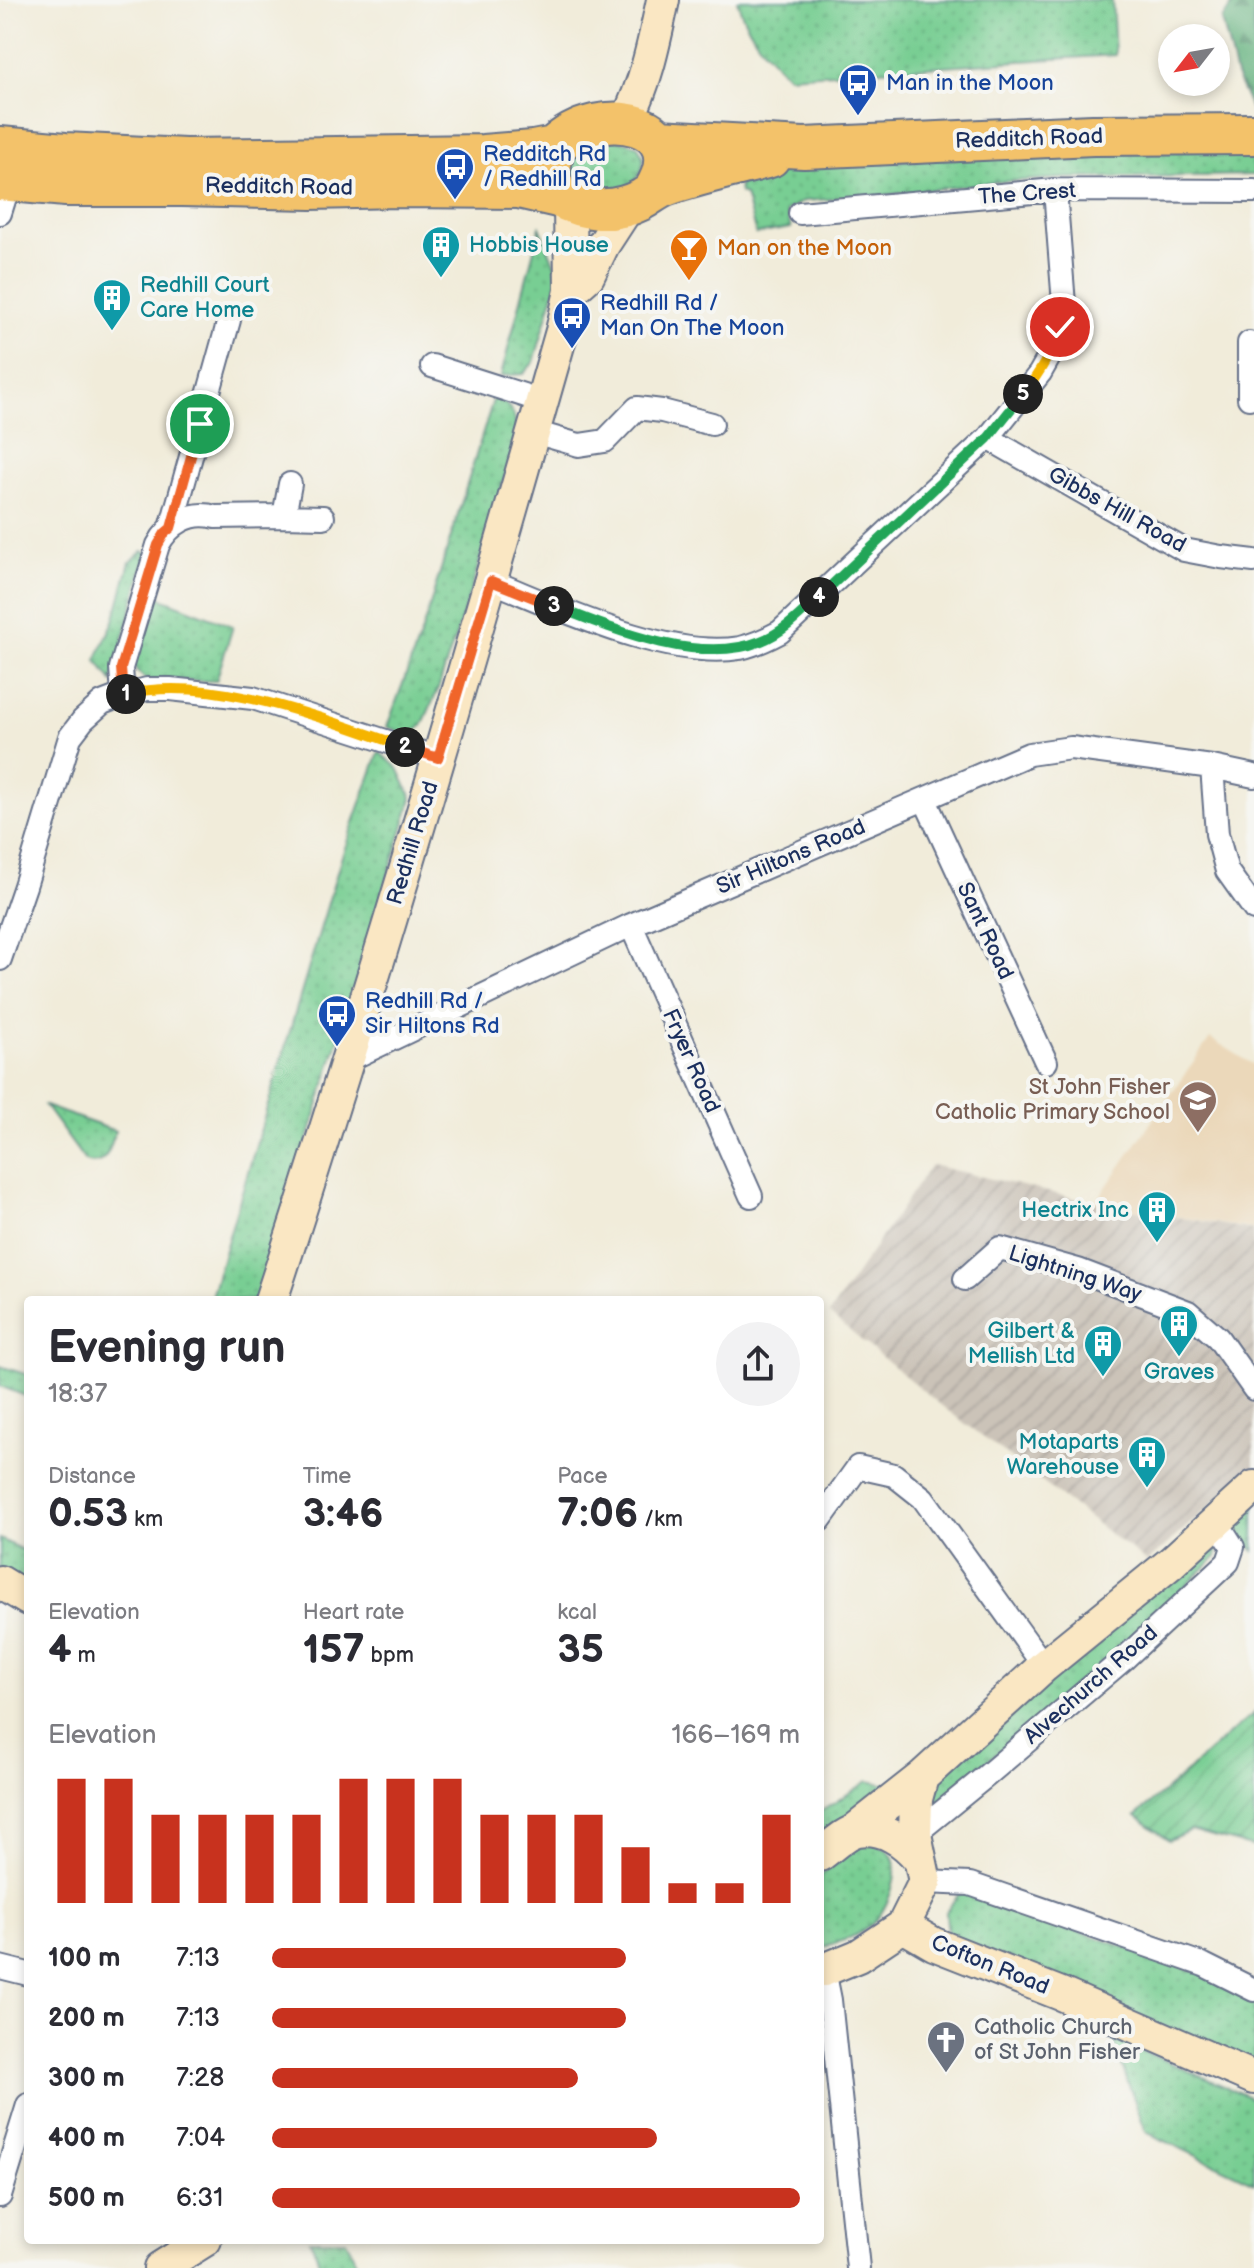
<!DOCTYPE html>
<meta charset="utf-8">
<style>
body{margin:0;font-family:"Balsamiq Sans",sans-serif;background:#f2f2f3;color:#2b2b33;height:100vh;display:flex;flex-direction:column;font-size:30px;white-space:nowrap}
*{box-sizing:border-box;margin:0}
p{font-size:26px;color:#7c7c81}
.icon{flex:none;width:44px;height:44px;fill:none;stroke:currentColor;stroke-width:2;stroke-linecap:round;stroke-linejoin:round}
.map{position:relative;flex:1;overflow:hidden}
.drawer{position:absolute;left:24px;top:1296px;width:800px;height:948px;display:flex;flex-direction:column;background:#fff;border-radius:8px;box-shadow:0 4px 12px #0003}
.drawer>*{flex:none}
.needle{width:52px;rotate:239deg}
.fabs{position:absolute;left:1158px;top:24px;display:grid;gap:16px}
.fabs a{display:grid;place-items:center;width:72px;height:72px;border-radius:50%;background:#fff;box-shadow:0 4px 12px #0003;font-size:40px}
.pin{position:absolute;display:grid;place-items:center;width:68px;height:68px;color:#fff;margin:-34px;border:4px solid #fff;border-radius:50%;box-shadow:0 2px 8px #0007}
.km{position:absolute;width:40px;height:40px;margin:-20px;border-radius:50%;background:#222;color:#fff;font-size:22px;line-height:40px;text-align:center}
.round{display:grid;place-items:center;flex:none;width:84px;height:84px;border-radius:42px;background:#f2f2f3}
.summary{display:flex;align-items:center;justify-content:space-between;height:136px;padding:0 24px}
h1{font-size:44px;font-weight:800;line-height:60px}
.stats{display:grid;grid-template-columns:repeat(3,1fr);gap:12px;height:136px;padding:8px 24px}
.stats div{display:grid;align-content:center}
.stats b{font-size:40px;font-weight:800}
.stats small{font-size:22px;font-weight:400}
.stats p{font-size:22px}
.chart{height:224px;padding:16px 24px}
.chart p{display:flex;justify-content:space-between}
.chart svg{width:100%;height:144px;margin-top:8px;stroke:#c8321e;stroke-width:6}
ul{padding:0 24px;list-style:none;font-size:26px}
li{display:grid;grid-template-columns:128px 96px 1fr;align-items:center;height:60px}
li i{height:20px;border-radius:10px;background:#c8321e}
.map>svg:first-child{display:block}
.built{fill:#ebd8ba}
.industrial{fill:url(#industrial-furrows)}
.grass{fill:url(#grass-dots);stroke:#4a7e78;stroke-width:2}
.forest{fill:url(#forest-firs);stroke:#3e706e;stroke-width:2}
.garden{fill:url(#garden-furrows);stroke:#4a7e78;stroke-width:2}
.lines{fill:none;stroke-linecap:round;stroke-linejoin:round}
.street-casing{stroke:#667189;stroke-width:26}
.secondary-casing{stroke:#667189;stroke-width:36}
.highway-casing{stroke:#667189;stroke-width:44}
.street{stroke:#fff;stroke-width:22}
.secondary{stroke:#fae7c3;stroke-width:32}
.highway{stroke:#f3c26a;stroke-width:40}
.split-1-casing{stroke:#fff;stroke-width:16}
.split-2-casing{stroke:#fff;stroke-width:16}
.split-3-casing{stroke:#fff;stroke-width:16}
.split-4-casing{stroke:#fff;stroke-width:16}
.split-5-casing{stroke:#fff;stroke-width:16}
.split-6-casing{stroke:#fff;stroke-width:16}
.split-1{stroke:#f0652b;stroke-width:10}
.split-2{stroke:#f5b400;stroke-width:10}
.split-3{stroke:#f0652b;stroke-width:10}
.split-4{stroke:#22a559;stroke-width:10}
.split-5{stroke:#22a559;stroke-width:10}
.split-6{stroke:#f5b400;stroke-width:10}
.labels{text-anchor:middle;dominant-baseline:central;stroke-width:8;stroke-linejoin:round;paint-order:stroke}
.transit-label{font-size:22px;fill:#164399;stroke:#f6f6f2;text-anchor:start}
.street-label{font-size:22px;fill:#1b2f5e;stroke:#f6f6f2}
.culture-label{font-size:22px;fill:#0d838f;stroke:#f6f6f2;text-anchor:end}
.food-label{font-size:22px;fill:#c56008;stroke:#f6f6f2;text-anchor:start}
.education-label{font-size:22px;fill:#785e54;stroke:#f6f6f2;text-anchor:end}
.worship-label{font-size:22px;fill:#5b616d;stroke:#f6f6f2;text-anchor:start}
</style>
<div class="map">
<svg width="1254" height="2268" viewBox="0 0 1254 2268">
<defs>
<pattern id="industrial-furrows" width="10" height="10" patternUnits="userSpaceOnUse" patternTransform="scale(2)"><rect width="10" height="10" fill="#cbc3b8"/><path d="M-1 1l2-2M0 10L10 0M9 11l2-2" fill="none" stroke="#aea8a1"/></pattern>
<pattern id="grass-dots" width="8" height="8" patternUnits="userSpaceOnUse" patternTransform="scale(2)"><rect width="8" height="8" fill="#78ce93"/><path d="M2 2h.1M6 6h.1" fill="none" stroke="#67b181" stroke-width="1.8" stroke-linecap="round"/></pattern>
<pattern id="forest-firs" width="22" height="20" patternUnits="userSpaceOnUse" patternTransform="scale(2)"><rect width="22" height="20" fill="#62b17d"/><path d="M5 1l3.5 6h-7zM16 11l3.5 6h-7z" fill="#50906a"/></pattern>
<pattern id="garden-furrows" width="10" height="10" patternUnits="userSpaceOnUse" patternTransform="scale(2)"><rect width="10" height="10" fill="#78ce93"/><path d="M-1 1l2-2M0 10L10 0M9 11l2-2" fill="none" stroke="#67b181"/></pattern>
</defs>
<rect width="100%" height="100%" fill="#f6f6f2"/>
<filter id="ink" filterUnits="userSpaceOnUse"><feTurbulence type="fractalNoise" baseFrequency=".0125" numOctaves="2"/><feDisplacementMap in="SourceGraphic" scale="16" xChannelSelector="R" yChannelSelector="G"/><feConvolveMatrix kernelMatrix="1 2 1 2 8 2 1 2 1" color-interpolation-filters="sRGB"/></filter>
<filter id="wash" filterUnits="userSpaceOnUse"><feTurbulence type="fractalNoise" baseFrequency=".006" numOctaves="4" result="noise"/><feDisplacementMap in="SourceGraphic" scale="32" xChannelSelector="R" yChannelSelector="G"/><feGaussianBlur stdDeviation="1.8" result="paint"/><feColorMatrix in="noise" values="0 0 0 0 0 0 0 0 0 0 0 0 0 0 0 0 0 1.4 0 .05"/><feComposite in="paint" operator="in"/></filter>
<g filter="url(#wash)">
<rect width="100%" height="100%" fill="#f1ecda"/>
<path class="built" d="M1210 1038 1254 1065V1229L1095 1203Z"/>
<path class="industrial" d="M931 1165 1095 1203 1254 1230V1467L1147 1562 942 1406 829 1314Z"/>
<path class="grass" d="M737 0H1112L1115 55 788 76C766 54 745 30 737 0Z
M599 135 637 145C640 151 644 156 643 163 642 182 618 194 600 193 589 193 578 188 568 186L563 161Z
M1254 145V175L1069 178 996 182 877 196 804 201 786 211 791 228 756 234 745 195 740 193 739 185 775 166Z
M540 227 559 276 534 362 523 374 501 376Z
M494 397C514 407 515 414 517 435L471 590 437 692 422 726 411 735 387 727 421 634Z
M142 551 147 552 112 681 96 660 114 621 130 562Z
M154 595 233 626 216 681 146 680 136 670 132 660Z
M379 752 398 768 412 798 259 1300H210L341 859Z
M45 1106 115 1131C111 1147 106 1169 85 1161Z
M0 1366 28 1375V1397L0 1386Z
M1254 1497V1551L1244 1541 1230 1516Z
M0 1539 22 1550 28 1541V1585L0 1568Z
M1215 1540 1218 1550 1216 1557 1119 1650 933 1807 926 1803 938 1768Z
M868 1781 888 1785 820 1840V1812Z
M864 1842C870 1843 878 1844 883 1847 907 1860 890 1904 876 1920 864 1934 837 1944 820 1948V1876Z
M961 1891 1197 1972 1254 2000V2072L948 1937 946 1912Z
M1112 2038 1254 2099V2183L1146 2132Z
M310 2240H346L359 2268H322Z"/>
<path class="forest" d="M1235 0H1254V115L1236 76 1222 20Z"/>
<path class="garden" d="M1254 1713V1847L1190 1830 1169 1840 1136 1816Z"/>
</g>
<g filter="url(#ink)">
<g class="lines">
<defs>
<path id="street" d="M0 213 10 181
M800 213 1055 190 1254 191
M432 366 542 401
M1249 398V343
M534 432 579 445 605 441 637 408 662 411 712 424
M988 438 1184 550 1221 557 1254 561
M290 484 284 516 323 517
M171 528 229 320
M491 581C559 608 666 660 740 648 754 645 767 639 780 632L988 438 1040 373 1053 350 1064 304 1055 190
M123 695 121 668 158 545C169 524 191 510 215 517L284 516
M1212 767 1217 834 1227 871 1254 909
M925 800 1046 1062
M631 925 751 1196
M0 959 25 886 70 737 83 720 102 703 123 695 147 689H170L253 698 438 758
M348 1060 631 925 1029 754 1071 748 1212 767 1254 776
M965 1279 1000 1248 1078 1270 1188 1312 1218 1338 1254 1389
M820 1520 858 1467 894 1475 923 1498 1044 1666
M915 1834 985 1777 1125 1658 1228 1562 1233 1547 1217 1522
M925 1882 970 1884 1204 1965 1254 1990
M0 1967 28 1974
M824 1970 830 2000 858 2268
M0 2196 28 2105"/>
<path id="secondary" d="M626 122C646 83 654 43 663 0
M571 291 588 276 603 245 629 205
M271 1300C376 979 470 655 562 331L571 291 570 203
M0 1582 28 1599
M855 1830 922 1777 1044 1666 1172 1562 1254 1487
M820 1855C830 1848 846 1832 858 1830 883 1826 905 1841 919 1859
M903 1926 934 1944 1061 1994 1254 2078
M820 1969 824 1970 858 1956 903 1926 925 1882 915 1834 916 1799 922 1777
M160 2268 205 2240"/>
<path id="highway" d="M658 140 804 148 1093 135 1254 134
M0 147 65 153 185 159 483 155 533 151 554 147
M0 180 66 186H182L311 189 399 187 519 188 558 197
M653 192C697 122 600 101 554 147L549 176 558 197C584 211 613 214 641 200 650 195 658 188 668 185 701 174 736 166 770 157"/>
</defs>
<use href="#street" class="street-casing"/>
<use href="#secondary" class="secondary-casing"/>
<use href="#highway" class="highway-casing"/>
<use href="#street" class="street"/>
<use href="#secondary" class="secondary"/>
<use href="#highway" class="highway"/>
</g>
</g>
<g class="lines" filter="url(#ink)">
<defs>
<path id="split-1" d="M126 694 123 695 121 668 158 545 165 533 171 528 200 424"/>
<path id="split-2" d="M126 694C213 674 323 719 405 747"/>
<path id="split-3" d="M405 747 438 758 491 581 554 606"/>
<path id="split-4" d="M554 606C612 629 700 666 761 641 784 632 802 613 819 597"/>
<path id="split-5" d="M819 597 988 438 1023 394"/>
<path id="split-6" d="M1023 394C1040 373 1052 353 1060 327"/>
</defs>
<use href="#split-1" class="split-1-casing"/>
<use href="#split-2" class="split-2-casing"/>
<use href="#split-3" class="split-3-casing"/>
<use href="#split-4" class="split-4-casing"/>
<use href="#split-5" class="split-5-casing"/>
<use href="#split-6" class="split-6-casing"/>
<use href="#split-1" class="split-1"/>
<use href="#split-2" class="split-2"/>
<use href="#split-3" class="split-3"/>
<use href="#split-4" class="split-4"/>
<use href="#split-5" class="split-5"/>
<use href="#split-6" class="split-6"/>
</g>
<defs>
<symbol id="bus-pin" viewBox="-11 -11 22 30"><path d="M0 17L-7.5 6A9.5 9.5 0 1 1 7.5 6Z" fill="#1a4fb4" stroke="#f6f6f2"/><path d="M-5-6H5V4H4V6H2V4H-2V6H-4V4H-5ZM-3.5-4V0h7V-4ZM-3.5 1.2v1.5H-2V1.2ZM2 1.2v1.5H3.5V1.2Z" fill="#fff"/></symbol>
<symbol id="building-pin" viewBox="-11 -11 22 30"><path d="M0 17L-7.5 6A9.5 9.5 0 1 1 7.5 6Z" fill="#0f9aa8" stroke="#f6f6f2"/><path d="M-4-6H4V6H1V3H-1V6H-4ZM-2.5-4.3h1.7v1.8h-1.7ZM.8-4.3h1.7v1.8H.8ZM-2.5-1h1.7V.8h-1.7ZM.8-1h1.7V.8H.8Z" fill="#fff"/></symbol>
<symbol id="bar-pin" viewBox="-11 -11 22 30"><path d="M0 17L-7.5 6A9.5 9.5 0 1 1 7.5 6Z" fill="#e8710a" stroke="#f6f6f2"/><path d="M-6-5H6L.8 .8V4.5H3.5V6h-7V4.5H-.8V.8Z" fill="#fff"/></symbol>
<symbol id="school-pin" viewBox="-11 -11 22 30"><path d="M0 17L-7.5 6A9.5 9.5 0 1 1 7.5 6Z" fill="#8d6e63" stroke="#f6f6f2"/><path d="M0-5L7-2L0 1L-7-2ZM-4 1L0 2.5L4 1V4Q0 6-4 4Z" fill="#fff"/></symbol>
<symbol id="church-pin" viewBox="-11 -11 22 30"><path d="M0 17L-7.5 6A9.5 9.5 0 1 1 7.5 6Z" fill="#6b7280" stroke="#f6f6f2"/><path d="M-1.2-6h2.4v3.5h3.3v2.4h-3.3V6h-2.4V-.1h-3.3v-2.4h3.3Z" fill="#fff"/></symbol>
</defs>
<g fill-rule="evenodd">
<use href="#bus-pin" x="836" y="61" width="44" height="60"/>
<use href="#bus-pin" x="433" y="145" width="44" height="60"/>
<use href="#building-pin" x="419" y="223" width="44" height="60"/>
<use href="#bar-pin" x="667" y="226" width="44" height="60"/>
<use href="#building-pin" x="90" y="276" width="44" height="60"/>
<use href="#bus-pin" x="550" y="294" width="44" height="60"/>
<use href="#bus-pin" x="315" y="992" width="44" height="60"/>
<use href="#school-pin" x="1176" y="1078" width="44" height="60"/>
<use href="#building-pin" x="1135" y="1188" width="44" height="60"/>
<use href="#building-pin" x="1157" y="1302" width="44" height="60"/>
<use href="#building-pin" x="1081" y="1322" width="44" height="60"/>
<use href="#building-pin" x="1125" y="1433" width="44" height="60"/>
<use href="#church-pin" x="924" y="2018" width="44" height="60"/>
</g>
<g class="labels">
<g class="transit-label">
<text x="886" y="83">Man in the Moon</text>
<text x="483" y="154">Redditch Rd<tspan x="483" dy="25">/ Redhill Rd</tspan></text>
<text x="600" y="303">Redhill Rd /<tspan x="600" dy="25">Man On The Moon</tspan></text>
<text x="365" y="1001">Redhill Rd /<tspan x="365" dy="25">Sir Hiltons Rd</tspan></text>
</g>
<g class="street-label">
<text transform="translate(1029 139) rotate(-2)">Redditch Road</text>
<text transform="translate(279 187) rotate(1)">Redditch Road</text>
<text transform="translate(1027 194) rotate(-4)">The Crest</text>
<text transform="translate(1117 510) rotate(29)">Gibbs Hill Road</text>
<text transform="translate(413 843) rotate(-73)">Redhill Road</text>
<text transform="translate(791 857) rotate(-23)">Sir Hiltons Road</text>
<text transform="translate(985 931) rotate(65)">Sant Road</text>
<text transform="translate(691 1061) rotate(66)">Fryer Road</text>
<text transform="translate(1075 1274) rotate(18)">Lightning Way</text>
<text transform="translate(1091 1685) rotate(-41)">Alvechurch Road</text>
<text transform="translate(990 1965) rotate(22)">Cofton Road</text>
</g>
<g class="culture-label">
<text x="469" y="245" text-anchor="start">Hobbis House</text>
<text x="140" y="285" text-anchor="start">Redhill Court<tspan x="140" dy="25">Care Home</tspan></text>
<text x="1129" y="1210">Hectrix Inc</text>
<text x="1075" y="1331">Gilbert &amp;<tspan x="1075" dy="25">Mellish Ltd</tspan></text>
<text x="1179" y="1372" text-anchor="middle">Graves</text>
<text x="1119" y="1442">Motaparts<tspan x="1119" dy="25">Warehouse</tspan></text>
</g>
<g class="food-label">
<text x="717" y="248">Man on the Moon</text>
</g>
<g class="education-label">
<text x="1170" y="1087">St John Fisher<tspan x="1170" dy="25">Catholic Primary School</tspan></text>
</g>
<g class="worship-label">
<text x="974" y="2027">Catholic Church<tspan x="974" dy="25">of St John Fisher</tspan></text>
</g>
</g>
</svg>
<div class="fabs">
<a><svg class="needle" viewBox="-14 -14 28 28"><path d="M0-13l5 13h-10z" fill="#e53935"/><path d="M0 13l5-13h-10z" fill="#7c7c81"/></svg></a>
</div>
<div class="pin" style="left:200px;top:424px;background:#1e9e55"><svg class="icon" aria-label="arrive" viewBox="0 0 24 24"><path d="M6 21V4h12l-3 4 3 4H6"/></svg></div>
<div class="pin" style="left:1060px;top:327px;background:#d93025"><svg class="icon" aria-label="check" viewBox="0 0 24 24"><path d="M5 12l5 5 9-10"/></svg></div>
<b class="km" style="left:126px;top:694px">1</b>
<b class="km" style="left:405px;top:747px">2</b>
<b class="km" style="left:554px;top:606px">3</b>
<b class="km" style="left:819px;top:597px">4</b>
<b class="km" style="left:1023px;top:394px">5</b>
<section class="drawer">
<div class="summary"><div><h1>Evening run</h1><p>18:37</p></div><a class="round"><svg class="icon" aria-label="share" viewBox="0 0 24 24"><path d="M12 15V3M7 8l5-5 5 5M5 13v7h14v-7"/></svg></a></div>
<div class="stats">
<div><p>Distance</p><b>0.53<small> km</small></b></div>
<div><p>Time</p><b>3:46</b></div>
<div><p>Pace</p><b>7:06<small> /km</small></b></div>
</div>
<div class="stats">
<div><p>Elevation</p><b>4<small> m</small></b></div>
<div><p>Heart rate</p><b>157<small> bpm</small></b></div>
<div><p>kcal</p><b>35</b></div>
</div>
<div class="chart"><p><span>Elevation</span>166–169 m</p>
<svg viewBox="0 0 160 44" preserveAspectRatio="none"><path d="M5 44V6M15 44V6M25 44V17M35 44V17M45 44V17M55 44V17M65 44V6M75 44V6M85 44V6M95 44V17M105 44V17M115 44V17M125 44V27M135 44V38M145 44V38M155 44V17"/></svg>
</div>
<ul>
<li><b>100 m</b>7:13<i style="width:67%"></i></li>
<li><b>200 m</b>7:13<i style="width:67%"></i></li>
<li><b>300 m</b>7:28<i style="width:58%"></i></li>
<li><b>400 m</b>7:04<i style="width:73%"></i></li>
<li><b>500 m</b>6:31<i style="width:100%"></i></li>
</ul>
</section>
</div>
